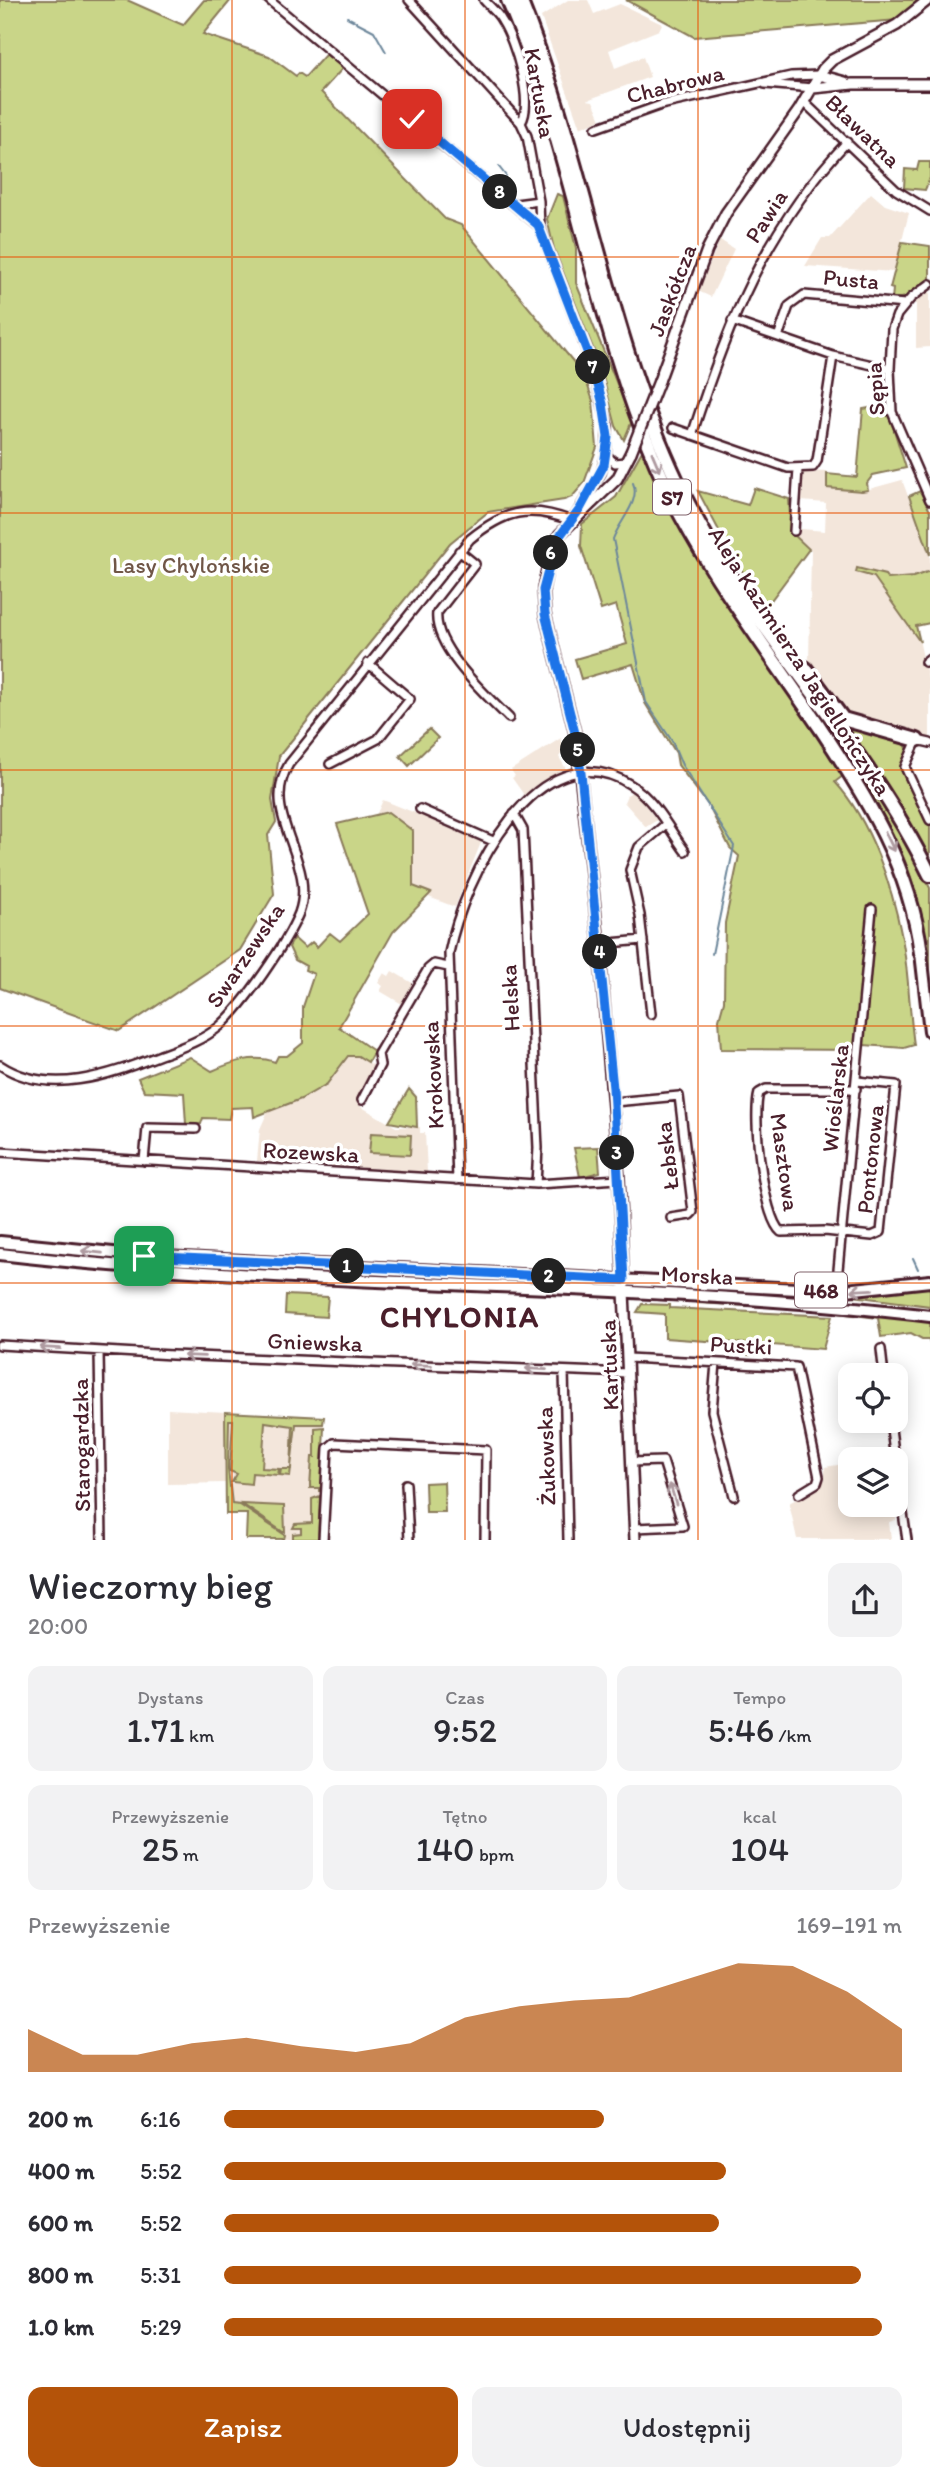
<!DOCTYPE html>
<html lang="pl">
<meta charset="utf-8">
<style>
body{margin:0;font-family:Itim,sans-serif;background:#f2f2f3;color:#2b2b33;height:100vh;display:flex;flex-direction:column;font-size:26px;white-space:nowrap}
*{box-sizing:border-box;margin:0}
p{font-size:23px;color:#7c7c81}
.icon{flex:none;width:38px;height:38px;fill:none;stroke:currentColor;stroke-width:2;stroke-linecap:round;stroke-linejoin:round}
.map{position:relative;height:1540px;overflow:hidden}
.panel{display:flex;flex-direction:column;background:#fff;flex:1}
.panel>*{flex:none}
.controls{position:absolute;left:838px;top:1363px;display:grid;gap:14px}
.controls a{display:grid;place-items:center;width:70px;height:70px;border-radius:14px;background:#fff;box-shadow:0 4px 18px #0003;font-size:35px}
.pin{position:absolute;display:grid;place-items:center;width:60px;height:60px;color:#fff;margin:-30px;border-radius:14px;box-shadow:0 4px 10px #0006}
.km{position:absolute;width:35px;height:35px;margin:-18px;border-radius:50%;background:#222;color:#fff;font-size:19px;line-height:35px;text-align:center}
.round{display:grid;place-items:center;flex:none;width:74px;height:74px;border-radius:14px;background:#f2f2f3}
.headline{display:flex;align-items:center;justify-content:space-between;height:119px;padding:0 28px}
h1{font-size:38px;font-weight:600;line-height:52px}
.stats{display:grid;grid-template-columns:repeat(3,1fr);gap:10px;height:119px;padding:7px 28px}
.stats div{display:grid;align-content:center;border-radius:14px;background:#f2f2f3;text-align:center}
.stats b{font-size:35px;font-weight:600}
.stats small{font-size:19px;font-weight:400}
.stats p{font-size:19px}
.chart{height:196px;padding:14px 28px}
.chart p{display:flex;justify-content:space-between}
.chart svg{width:100%;height:126px;margin-top:7px;fill:#b45309;opacity:.7}
.cta{display:flex;gap:14px;margin-top:auto;padding:14px 28px}
.cta a{flex:1;height:80px;border-radius:14px;background:#b45309;color:#fff;font-size:28px;font-weight:600;line-height:80px;text-align:center}
.cta a+a{background:#f2f2f3;color:#2b2b33}
ul{padding:0 28px;list-style:none;font-size:23px}
li{display:grid;grid-template-columns:112px 84px 1fr;align-items:center;height:52px}
li i{height:18px;border-radius:9px;background:#b45309}
.map>svg:first-child{display:block}
.built{fill:#f3e6db}
.green{fill:#c9d588;stroke:#8a7a5a;stroke-width:2}
.lines{fill:none;stroke-linecap:round;stroke-linejoin:round}
.stream{stroke:#6d879b;stroke-width:2}
.minor-casing{stroke:#4a1f2b;stroke-width:12}
.tertiary-casing{stroke:#4a1f2b;stroke-width:14}
.primary-casing{stroke:#4a1f2b;stroke-width:16}
.motorway-casing{stroke:#4a1f2b;stroke-width:18}
.minor{stroke:#fff;stroke-width:7}
.tertiary{stroke:#fff;stroke-width:9}
.primary{stroke:#fff;stroke-width:10}
.motorway{stroke:#fff;stroke-width:12}
.tertiary-bridge-casing{stroke:#4a1f2b;stroke-width:14;stroke-linecap:butt}
.tertiary-bridge{stroke:#fff;stroke-width:9}
.oneway{stroke:#ae9aa0}
.route-casing{stroke:#fff;stroke-width:14}
.route{stroke:#1a73e8;stroke-width:9}
.grid{fill:none;stroke:#e8590c;stroke-width:2;stroke-opacity:0.55}
.labels{text-anchor:middle;dominant-baseline:central;stroke-width:7;stroke-linejoin:round;paint-order:stroke}
.shield{fill:#fff;stroke:#80626b;stroke-width:2}
.shield-label{font-size:21px;font-weight:bold;fill:#4a1f2b}
.street-label{font-size:23px;fill:#4a1f2b;stroke:#fff}
.park-label{font-size:23px;fill:#705647;stroke:#fff}
.district-label{font-size:30px;font-weight:bold;letter-spacing:2px;fill:#4a1f2b;stroke:#fff}
</style>
<div class="map">
<svg width="930" height="1540" viewBox="0 0 930 1540">
<rect width="100%" height="100%" fill="#fff"/>
<filter id="ink" filterUnits="userSpaceOnUse"><feTurbulence type="fractalNoise" baseFrequency=".0143" numOctaves="2"/><feDisplacementMap in="SourceGraphic" scale="14" xChannelSelector="R" yChannelSelector="G"/><feConvolveMatrix kernelMatrix="1 2 1 2 8 2 1 2 1" color-interpolation-filters="sRGB"/></filter>
<g filter="url(#ink)">
<path class="built" d="M568 0H588L594 14 620 4 662 24 659 30 609 50 615 68 643 57 650 77 587 100 593 101 601 119 580 128 541 17Z
M871 193 885 205 909 213 894 272 805 266 822 238H830Z
M720 240 734 249 711 297 698 291Z
M930 291V347L916 348V301Z
M802 471 827 472V488L862 491 902 480 930 555V571L913 577 889 579 915 622 930 688V739L844 713 809 663 811 550 791 532 790 528 825 531 826 503 801 501Z
M561 738 564 750 559 757 566 769 524 795 512 778 515 776 511 770Z
M634 791 657 820 646 827 624 802 627 795Z
M383 800 482 840 455 907 352 868Z
M392 971 414 984 402 1004 380 991 383 986 378 983 384 973 389 976Z
M348 1056H358L376 1067 358 1098 360 1106 396 1127H420V1133H425L427 1172 257 1161 260 1129 268 1111 301 1099 327 1084Z
M168 1409 324 1417 317 1539H248L247 1514H226L225 1483 168 1484Z
M850 1463V1505H895L896 1520 889 1522 891 1539H797L789 1503 820 1486 825 1479V1467Z"/>
<path class="green" d="M0 0H127L183 25 204 0H231L203 34 269 56 296 76 299 73 305 77 326 54 343 68 321 92 445 219 461 225 576 365 581 366 593 401 597 447 584 483 572 497 564 500 488 512 450 543 279 756 272 800 276 822 268 835 274 894 240 950 119 1031 0 988Z
M626 0H921L898 20 694 37Z
M919 162H930V178L925 190 904 188 905 169 917 170Z
M557 194 563 196 576 248V283L632 421 624 440 616 426 600 366 554 249 547 219Z
M902 242 930 246V279L908 297 892 299 893 289 890 288Z
M886 405 906 468 873 475 867 483 868 490 862 491 827 488V474L857 477 863 409Z
M642 451 690 547 844 775 835 782C871 821 892 886 902 938 909 973 909 1010 914 1045L904 1048 864 1045 863 1050 721 1049 719 1019 724 1001 725 923 739 856 730 848 708 805 678 765 676 753 645 703 633 664 581 679 575 659 627 644 616 605 601 610 581 546 582 524 616 497Z
M754 488 789 499 791 532 809 549 766 607 732 555 698 491 748 505Z
M920 491 930 511V555L909 496Z
M857 568 885 575 888 579 913 577 930 571V623L916 626 920 642 874 577 856 572Z
M842 723 905 742 907 749 902 772 930 827V863L901 810Z
M429 729 438 738 409 766 400 756Z
M832 730 900 831 930 888V997C925 959 924 920 913 884 897 829 861 780 830 732Z
M388 812 413 831V886L431 893 393 932 339 1027 374 1051 368 1062 358 1056H348L327 1084 301 1099 254 1117 253 1107 231 1108 229 1119 203 1118 201 1124H186L184 1093 144 1091 138 1078 190 1057 212 1071C232 1062 254 1054 275 1062L278 1056H287L303 1043V1007L314 974 305 970 306 966 295 960 289 947 294 938 305 948 312 942 317 947 330 933 340 941 368 914 337 824Z
M409 1089 416 1097 417 1127 389 1122Z
M371 1133 411 1135 410 1155 369 1153Z
M598 1147 600 1172 580 1177 574 1148Z
M926 1285 930 1290V1306L853 1296 650 1289 714 1288 857 1295Z
M286 1295 328 1297 326 1317 285 1314Z
M712 1300 790 1305 930 1321V1344L929 1339H922L911 1333 881 1337 878 1318 806 1309 697 1303Z
M642 1304 670 1305V1308L832 1316 823 1349 759 1344 758 1355H748V1344L665 1338V1314L637 1312Z
M225 1412 324 1417 323 1424H296L290 1476 280 1475 281 1469H291L293 1426 265 1422 262 1468 279 1469 278 1475 252 1473 251 1484 232 1482 237 1474 230 1471 233 1420H229L228 1469 232 1504 240 1505 285 1535 284 1539H246L247 1514H226Z
M324 1427 321 1491H319V1488H310L312 1457H315V1428Z
M444 1482 445 1512H426L425 1483Z
M320 1496 318 1539H293V1534L301 1533V1528H293L295 1524 312 1523V1499Z
M242 1504 284 1506 285 1532H283Z"/>
<g class="lines">
<path class="stream" d="M347 17 374 31 386 52
M499 167 506 176
M633 483C641 501 620 520 613 539L646 702 672 741 682 765 734 846 712 954
M913 1258 918 1269"/>
<defs>
<path id="minor" d="M269 0 540 227
M484 0C490 7 498 13 502 21 515 41 534 102 521 123
M765 84 813 88
M804 102 896 190 930 211
M596 128 661 105 791 76 819 75
M516 204 539 201
M930 284 911 298 897 315 892 329 890 369 892 412 930 500
M732 321 833 356 890 369
M778 337 789 306 804 295 905 304
M673 428 788 468 813 467 817 461 833 356
M692 435C728 323 765 229 847 142
M606 455 615 463 626 462
M794 531 798 469
M459 551 475 564 437 613C433 647 486 695 509 718
M925 662 930 658
M930 743 917 740 905 767 930 820
M330 764 378 739 410 699 368 663
M420 809 493 841
M514 814 523 830 538 1148 536 1184
M599 944 643 940
M651 1014 640 915 630 870 639 847 666 824
M0 1065C49 1097 109 1075 158 1056 180 1048 202 1041 220 1026 244 1005 287 942 299 913 318 861 258 815 289 764L470 539C504 511 529 504 572 521L601 473 606 455 608 426 593 367 540 228 539 201 527 136 521 123 409 0
M856 1089H766L759 1093C752 1116 763 1217 781 1232L825 1231 872 1236 881 1232 896 1085 857 1081
M362 1100 380 1065 378 1054 428 969 434 964 448 967
M614 1102 679 1096 693 1212 690 1215 671 1218
M0 1152 536 1184 619 1179
M144 1161 147 1128 196 1129
M457 1180 449 953C463 881 537 725 631 785 655 800 669 829 685 851
M836 1291 872 909
M0 1345 172 1355 628 1373
M881 1349 884 1376
M99 1351 102 1540
M628 1358 796 1367 819 1477 817 1483 799 1494
M716 1363 712 1411 734 1496
M564 1371 568 1540
M890 1421 895 1460
M631 1462 663 1461 683 1526 634 1528
M896 1466 907 1540
M406 1484 409 1540
M323 1540 328 1448 334 1443 486 1450 485 1540"/>
<path id="tertiary" d="M819 75 845 82
M813 88 853 84H930
M659 381 707 250 726 213 799 110 823 69 832 60 897 25 928 0
M631 452 617 479 559 535 549 560 543 589 545 614 576 737 599 944 619 1178 635 1540"/>
<path id="primary" d="M921 953 930 1031
M0 1242 144 1256 836 1291 930 1281
M0 1254C309 1290 621 1279 930 1316"/>
<path id="motorway" d="M508 0C573 149 592 315 656 464 697 559 763 643 821 729 868 800 910 867 921 953
M520 0C584 157 606 331 678 483 744 624 862 735 930 875
M805 668 843 719 917 740"/>
</defs>
<use href="#minor" class="minor-casing"/>
<use href="#tertiary" class="tertiary-casing"/>
<use href="#primary" class="primary-casing"/>
<use href="#motorway" class="motorway-casing"/>
<use href="#minor" class="minor"/>
<use href="#tertiary" class="tertiary"/>
<use href="#primary" class="primary"/>
<use href="#motorway" class="motorway"/>
<defs>
<path id="tertiary-bridge" d="M631 452 659 381"/>
</defs>
<use href="#tertiary-bridge" class="tertiary-bridge-casing"/>
<use href="#tertiary-bridge" class="tertiary-bridge"/>
</g>
<defs><path id="oneway-shaft" d="M-6 0H5M1.5-3L5.5 0L1.5 3" fill="none" stroke-width="1.6" stroke-linecap="round" stroke-linejoin="round" transform="scale(1.75)"/></defs>
<g class="oneway">
<use href="#oneway-shaft" transform="translate(656 462) rotate(67)"/>
<use href="#oneway-shaft" transform="translate(890 842) rotate(64)"/>
<use href="#oneway-shaft" transform="translate(92 1252) rotate(-174)"/>
<use href="#oneway-shaft" transform="translate(862 1290) rotate(177)"/>
<use href="#oneway-shaft" transform="translate(50 1348) rotate(-177)"/>
<use href="#oneway-shaft" transform="translate(194 1356) rotate(-178)"/>
<use href="#oneway-shaft" transform="translate(421 1365) rotate(-178)"/>
<use href="#oneway-shaft" transform="translate(536 1369) rotate(-177)"/>
<use href="#oneway-shaft" transform="translate(673 1494) rotate(-107)"/>
</g>
</g>
<g class="lines" filter="url(#ink)">
<defs>
<path id="route" d="M144 1256 624 1280 613 1088 581 773 576 737 545 614 543 590 556 541 580 509 604 465 608 437 603 404 593 367 538 225 412 119"/>
</defs>
<use href="#route" class="route-casing"/>
<use href="#route" class="route"/>
</g>
<path class="grid" d="M232 0V1540M465 0V1540M698 0V1540M0 257H930M0 513H930M0 770H930M0 1026H930M0 1283H930"/>
<g class="labels">
<g class="shield">
<rect x="653" y="479.5" width="38" height="35" rx="5"/>
<rect x="795" y="1272.5" width="52" height="35" rx="5"/>
</g>
<g class="shield-label">
<text x="672" y="497">S7</text>
<text x="821" y="1290">468</text>
</g>
<g class="street-label">
<text transform="translate(675 84) rotate(-14)">Chabrowa</text>
<text transform="translate(540 93) rotate(80)">Kartuska</text>
<text transform="translate(863 131) rotate(44)">Bławatna</text>
<text transform="translate(766 216) rotate(-57)">Pawia</text>
<text transform="translate(851 279) rotate(5)">Pusta</text>
<text transform="translate(672 290) rotate(-69)">Jaskółcza</text>
<text transform="translate(875 389) rotate(-94)">Sępia</text>
<text transform="translate(800 661) rotate(57)">Aleja Kazimierza Jagiellończyka</text>
<text transform="translate(245 955) rotate(-56)">Swarzewska</text>
<text transform="translate(510 998) rotate(-93)">Helska</text>
<text transform="translate(433 1075) rotate(-93)">Krokowska</text>
<text transform="translate(835 1098) rotate(-84)">Wioślarska</text>
<text transform="translate(311 1152) rotate(3)">Rozewska</text>
<text transform="translate(667 1156) rotate(-97)">Łebska</text>
<text transform="translate(870 1159) rotate(-84)">Pontonowa</text>
<text transform="translate(785 1162) rotate(82)">Masztowa</text>
<text transform="translate(697 1275) rotate(3)">Morska</text>
<text transform="translate(315 1342) rotate(2)">Gniewska</text>
<text transform="translate(741 1345) rotate(3)">Pustki</text>
<text transform="translate(609 1365) rotate(-92)">Kartuska</text>
<text transform="translate(81 1445) rotate(-91)">Starogardzka</text>
<text transform="translate(546 1456) rotate(-92)">Żukowska</text>
</g>
<g class="park-label">
<text x="191" y="565">Lasy Chylońskie</text>
</g>
<g class="district-label">
<text x="460" y="1316">CHYLONIA</text>
</g>
</g>
</svg>
<div class="controls">
<a><svg class="icon" aria-label="locate" viewBox="0 0 24 24"><circle cx="12" cy="12" r="6"/><path d="M12 2v4M12 18v4M2 12h4M18 12h4"/></svg></a>
<a><svg class="icon" aria-label="layers" viewBox="0 0 24 24"><path d="M12 4l9 5-9 5-9-5zM3 14l9 5 9-5"/></svg></a>
</div>
<div class="pin" style="left:144px;top:1256px;background:#1e9e55"><svg class="icon" aria-label="arrive" viewBox="0 0 24 24"><path d="M6 21V4h12l-3 4 3 4H6"/></svg></div>
<div class="pin" style="left:412px;top:119px;background:#d93025"><svg class="icon" aria-label="check" viewBox="0 0 24 24"><path d="M5 12l5 5 9-10"/></svg></div>
<b class="km" style="left:347px;top:1266px">1</b>
<b class="km" style="left:549px;top:1276px">2</b>
<b class="km" style="left:617px;top:1153px">3</b>
<b class="km" style="left:600px;top:952px">4</b>
<b class="km" style="left:578px;top:750px">5</b>
<b class="km" style="left:551px;top:553px">6</b>
<b class="km" style="left:593px;top:367px">7</b>
<b class="km" style="left:500px;top:192px">8</b>
</div>
<section class="panel">
<div class="headline"><div><h1>Wieczorny bieg</h1><p>20:00</p></div><a class="round"><svg class="icon" aria-label="share" viewBox="0 0 24 24"><path d="M12 15V3M7 8l5-5 5 5M5 13v7h14v-7"/></svg></a></div>
<div class="stats">
<div><p>Dystans</p><b>1.71<small> km</small></b></div>
<div><p>Czas</p><b>9:52</b></div>
<div><p>Tempo</p><b>5:46<small> /km</small></b></div>
</div>
<div class="stats">
<div><p>Przewyższenie</p><b>25<small> m</small></b></div>
<div><p>Tętno</p><b>140<small> bpm</small></b></div>
<div><p>kcal</p><b>104</b></div>
</div>
<div class="chart"><p><span>Przewyższenie</span>169–191 m</p>
<svg viewBox="0 0 160 44" preserveAspectRatio="none"><path d="M0 44V29L10 38L20 38L30 34L40 32L50 35L60 37L70 34L80 25L90 21L100 19L110 18L120 12L130 6L140 7L150 16L160 29V44z"/></svg>
</div>
<ul>
<li><b>200 m</b>6:16<i style="width:56%"></i></li>
<li><b>400 m</b>5:52<i style="width:74%"></i></li>
<li><b>600 m</b>5:52<i style="width:73%"></i></li>
<li><b>800 m</b>5:31<i style="width:94%"></i></li>
<li><b>1.0 km</b>5:29<i style="width:97%"></i></li>
</ul>
<div class="cta"><a>Zapisz</a><a>Udostępnij</a></div>
</section>
